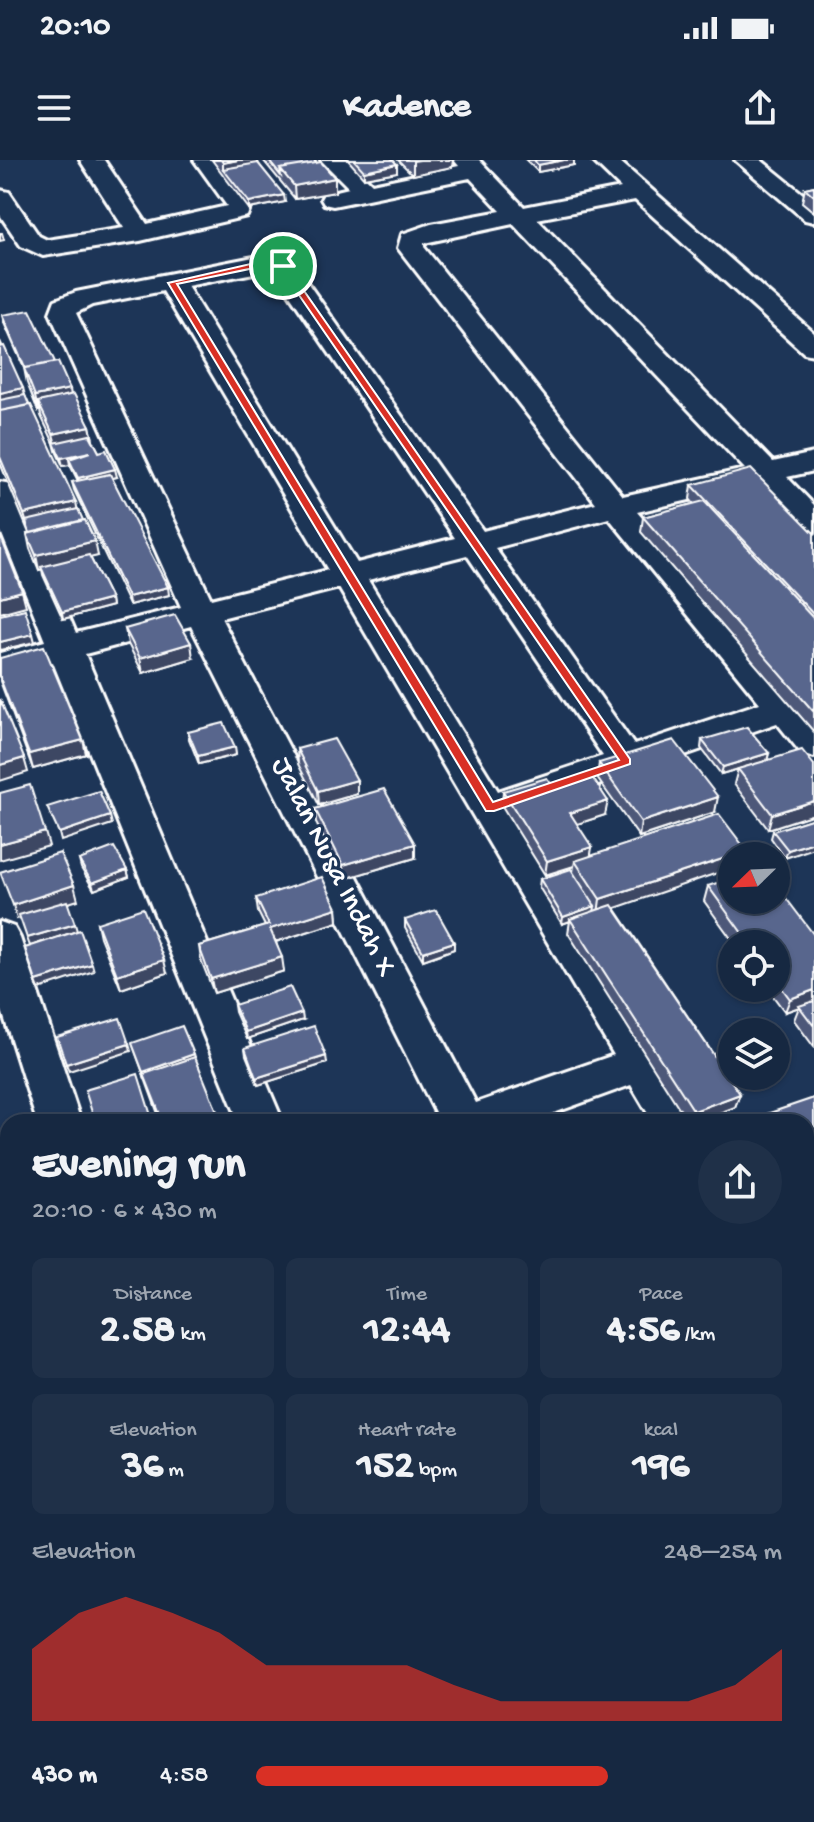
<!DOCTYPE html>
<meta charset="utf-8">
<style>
body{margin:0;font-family:"Gochi Hand",sans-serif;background:#1f3048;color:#f1f3f6;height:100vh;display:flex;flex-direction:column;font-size:30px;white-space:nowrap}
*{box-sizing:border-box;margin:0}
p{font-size:26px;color:#9ea6b1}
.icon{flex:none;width:44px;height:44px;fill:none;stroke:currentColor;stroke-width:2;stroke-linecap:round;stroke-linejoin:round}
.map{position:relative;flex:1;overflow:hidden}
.drawer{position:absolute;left:0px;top:954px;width:814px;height:708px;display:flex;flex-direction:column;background:#162841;border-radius:24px 24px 0 0;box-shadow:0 2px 6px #0004,0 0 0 2px #35445a}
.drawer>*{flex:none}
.needle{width:52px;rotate:247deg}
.controls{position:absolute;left:718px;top:682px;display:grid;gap:16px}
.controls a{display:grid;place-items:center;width:72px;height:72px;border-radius:50%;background:#162841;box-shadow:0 2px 6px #0004,0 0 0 2px #35445a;font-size:40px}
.pin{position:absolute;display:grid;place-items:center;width:68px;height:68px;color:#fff;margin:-34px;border:4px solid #fff;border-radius:50%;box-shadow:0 2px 8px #0007}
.round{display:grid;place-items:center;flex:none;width:84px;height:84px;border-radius:42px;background:#1f3048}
.head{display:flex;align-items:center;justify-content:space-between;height:136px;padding:0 32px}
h1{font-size:44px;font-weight:700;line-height:60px}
.figures{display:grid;grid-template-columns:repeat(3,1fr);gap:12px;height:136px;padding:8px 32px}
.figures div{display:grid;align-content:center;border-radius:12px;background:#1f3048;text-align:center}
.figures b{font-size:40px;font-weight:700}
.figures small{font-size:22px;font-weight:400}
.figures p{font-size:22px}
.chart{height:224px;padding:16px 32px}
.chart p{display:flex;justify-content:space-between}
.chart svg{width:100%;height:144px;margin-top:8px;fill:#d93025;opacity:.7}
ul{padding:0 32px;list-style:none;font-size:26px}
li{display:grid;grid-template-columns:128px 96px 1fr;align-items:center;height:60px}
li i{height:20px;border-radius:10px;background:#d93025}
.status{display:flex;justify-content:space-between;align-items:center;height:56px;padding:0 40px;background:#162841;direction:ltr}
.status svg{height:22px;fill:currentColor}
header{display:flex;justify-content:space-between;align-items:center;height:104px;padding:0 32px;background:#162841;font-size:36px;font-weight:700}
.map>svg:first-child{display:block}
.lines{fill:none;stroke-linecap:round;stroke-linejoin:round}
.minor-casing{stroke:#fff;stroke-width:6}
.minor{fill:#1d3557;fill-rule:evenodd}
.wall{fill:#4d5879;stroke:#fff;stroke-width:2}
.shaded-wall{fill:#3e4763;stroke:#fff;stroke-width:2}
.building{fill:#59668d;stroke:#fff;stroke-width:2}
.route{fill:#d93025;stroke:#fff;stroke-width:2;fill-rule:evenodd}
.labels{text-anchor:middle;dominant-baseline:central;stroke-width:6;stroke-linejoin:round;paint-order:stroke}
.street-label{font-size:30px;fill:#fff;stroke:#1d3557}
</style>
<div class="status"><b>20:10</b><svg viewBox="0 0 49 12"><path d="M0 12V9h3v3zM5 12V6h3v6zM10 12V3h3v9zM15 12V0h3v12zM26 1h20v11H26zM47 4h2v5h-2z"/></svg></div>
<header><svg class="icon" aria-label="menu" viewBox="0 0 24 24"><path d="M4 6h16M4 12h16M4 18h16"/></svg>Kadence<svg class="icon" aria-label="share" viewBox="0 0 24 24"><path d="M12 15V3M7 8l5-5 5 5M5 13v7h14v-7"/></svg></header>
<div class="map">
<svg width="814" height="1662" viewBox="0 0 814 1662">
<rect width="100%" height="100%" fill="#1d3557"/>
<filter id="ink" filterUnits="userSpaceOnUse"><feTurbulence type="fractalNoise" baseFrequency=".0125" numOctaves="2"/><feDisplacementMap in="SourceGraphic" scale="16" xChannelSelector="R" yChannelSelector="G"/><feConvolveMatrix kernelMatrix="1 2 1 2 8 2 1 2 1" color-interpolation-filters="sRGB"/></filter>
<g filter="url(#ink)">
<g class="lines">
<defs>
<path id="minor" d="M80 0H104L147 64 227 46 194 0H218L251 45 247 56 140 81 43 96 21 86 0 55V30L9 32 39 76 47 80 124 68Z
M321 0H347L372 24 459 6 454 0H479L524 47 621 28 592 0H618L814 173V195L804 193 635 40 537 59 773 302 814 293V311L787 317 814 345V372L803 370 759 324 637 352 814 560V597L801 593 777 563 512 655 699 962H653L631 925 529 962H440L191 466 85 494 283 962H239L53 502 0 515V493L45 481 0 369V322L11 324 15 331 76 473 181 447 50 153 55 140 76 132 259 96 292 101 483 371 596 343 398 88 402 74 431 64 501 51 470 18 333 46 324 44 321 39 324 34 349 28ZM513 64 745 309 623 336 424 87V83ZM259 112 275 113 455 378 357 403 187 126ZM163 131 328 410 211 439 76 153 92 145ZM609 358 760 543 634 585 495 388ZM467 395 603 596 498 631 368 420ZM339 428 614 895 476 943 221 458Z
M735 0H761L814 43V62L805 60Z
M0 762 14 767 20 778 81 962H37L0 844Z
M8 1123V1169L0 1172V1126Z
M806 1153 814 1156V1214L806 1211Z
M806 1598 814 1601V1662H791L787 1654H806Z
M252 1654H312L315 1662H255Z
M517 1654H577L580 1662H520Z"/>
</defs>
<use href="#minor" class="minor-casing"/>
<use href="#minor" class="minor"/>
</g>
<path class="wall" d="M212 0H258V3L285 42 249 49Z
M263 0H314L335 18V32L295 39Z
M348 0H393L397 12 364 18Z
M398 0H453L452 7 413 15Z
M526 0H574V5L538 12Z
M814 26V52L802 42 805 28Z
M2 155 71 234 90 266 93 280 99 292 117 317 112 318 169 435 129 445 74 330 72 322 78 321 70 305 63 306 56 291 54 283 41 256 40 250 38 251 27 223 24 208 4 163Z
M0 181 98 396 90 397 111 439 112 446 63 459 43 415 42 409 39 410 30 389 27 374 29 373 0 303Z
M692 325 814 373V572L641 372 643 357 694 344 690 339Z
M125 469 193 498 143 513 128 484Z
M0 498 83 580 86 594 33 609 0 521Z
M188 572 235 587 236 595 199 604 189 579Z
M702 580 769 593 767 601 814 605V654L768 669 734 624 738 609 721 614 701 588Z
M297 589 357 620V634L319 645 298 604Z
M599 603 715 652 639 677 597 618Z
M554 628 605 655 577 664 591 696 615 748 740 934 735 947 696 962H688L568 773 570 761 562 764 539 727 540 719 573 712 574 706 545 715 502 646 503 631Z
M315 649 415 698 344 719 316 663Z
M814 658 785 698 771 678 773 671Z
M79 700 127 710 129 717 94 730 81 708Z
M708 726 814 775V887L794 860 799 847 785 852 767 828H776V784H735L704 741Z
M256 738 337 748 338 762 276 782 284 811 214 833 201 800 199 786 265 766 258 752Z
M405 760 454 782V789L423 800 405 768Z
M97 763 167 813 121 829 100 777Z
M234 845 303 860 247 879 235 852Z
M132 883 221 962H161Z
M245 888 327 903 258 925 246 895Z"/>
<path class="shaded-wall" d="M238 0H258L259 10 223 9V3Z
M420 0H453L452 7 413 15V1Z
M564 0H574V5L538 12V5Z
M397 4V12L364 18V11Z
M335 18V32L295 39 294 26Z
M284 35 285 42 249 49V42Z
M0 73H2L4 80 0 81Z
M23 228 27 243 0 248V233Z
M70 229 72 244 38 242 40 250 38 251 35 236Z
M90 266 93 280 57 288 53 274Z
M90 292 69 299 70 305 63 306 61 298Z
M115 309 117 317 80 325 78 318Z
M76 342 79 357 26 361 24 354Z
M95 381 98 396 39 410 36 395Z
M168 427 169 435 129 445 128 437Z
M22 431 26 446 0 453V437Z
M111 439 112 446 63 459 62 452Z
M33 474 35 482 0 490V482Z
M191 483 193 498 143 513 140 498Z
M83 580 86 594 33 609 29 594Z
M235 587 236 595 199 604 198 596Z
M769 593 767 601 721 614 723 607Z
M24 598 28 612 0 621V605Z
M357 620V634L319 645 318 631Z
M718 637 715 652 639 677 641 662Z
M608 641 605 655 568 667 570 653Z
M814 641V654L768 669 772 654Z
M110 656 112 664 61 681 59 673Z
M45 672 49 686 0 700V684Z
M814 682V688L785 698 788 690Z
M415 684V698L344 719 343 705Z
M592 687 590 701H575L574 706 545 715 547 701Z
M747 691 745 696H732V708L598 754 600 739Z
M127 710 129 717 94 730 92 723Z
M74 725 78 740 17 759 13 745Z
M595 746 594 753 570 759V761L562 764 563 757Z
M337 748 338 762 272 783 270 769Z
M75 764 77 771 30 786 27 778Z
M454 782V789L423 800V792Z
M282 797 284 811 214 833 211 819Z
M164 800 167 813 121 829 117 815Z
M92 804 94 811 39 829 36 821Z
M814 830V842L785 852 790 839Z
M302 853 303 860 247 879 246 872Z
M129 884 131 891 69 911 66 904Z
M194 894 196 901 145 919 143 912Z
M326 896 327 903 258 925 256 918Z
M740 934 735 947 696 962H691L694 951Z
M814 999V1013L806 1016V1002Z
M8 1215V1228L0 1230V1218Z
M8 1282V1288L0 1291V1285Z"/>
<path class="building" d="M221 0H238L223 3Z
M268 0H314L316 3 280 9 281 16Z
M354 0H393L397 4 364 11Z
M534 0H564L538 5Z
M321 2 335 18 294 26 280 9Z
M258 3 284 35 249 42 223 9Z
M814 26V36L805 28Z
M30 150 55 202 25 208 2 155Z
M4 186 23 228 0 233V187Z
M58 202 70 229 35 236 24 208Z
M74 234 90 266 53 274 38 242Z
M25 235 29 245 0 251V240Z
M31 245 76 342 24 354 0 297V251Z
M90 275 99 292 106 290 115 309 78 318 69 299 90 292 61 298 54 283Z
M751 309 814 373V455L692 325Z
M110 314 168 427 128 437 72 322Z
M704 341 814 459V552L643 357Z
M78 349 83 360 30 373 26 361Z
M85 360 95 381 36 395 27 374Z
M0 375 22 431 0 437Z
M89 395 111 439 62 452 41 407Z
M25 449 33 474 0 482V455Z
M175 455 191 483 140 498 125 469Z
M44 486 83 580 29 594 0 518V498Z
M0 539 24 598 0 605Z
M224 563 235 587 198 596 188 572Z
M747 567 769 593 723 607 702 580Z
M334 579 357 620 318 631 297 589Z
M674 580 718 637 641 662 599 603Z
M802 590 814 605V641L772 654 738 609Z
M592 617 608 641 570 653 592 687 547 701 503 631 547 618 554 628Z
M30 625 45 672 0 684V633Z
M384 629 415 684 343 705 315 649Z
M99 631 110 656 59 673 47 647Z
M719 654 747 691 600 739 575 701Z
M814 658V682L788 690 773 671Z
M114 687 127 710 92 723 79 700Z
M60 693 74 725 13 745 0 712Z
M571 709 595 746 563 757 540 719Z
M322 717 337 748 270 769 282 797 211 819 199 786 269 765 256 738Z
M732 718V740H776V725L814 775V830L790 839 776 820V784H750L708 726Z
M67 741 75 764 27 778 19 755Z
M612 745 740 934 694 951 570 759Z
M143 748 164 800 117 815 97 763Z
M436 750 454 782 423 792 405 760Z
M80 770 92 804 36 821 25 788Z
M290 827 302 853 246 872 234 845Z
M814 841V866L799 846Z
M120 858 129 884 66 904 57 877Z
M182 866 194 894 143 912 132 883Z
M314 866 326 896 256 918 245 888Z
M195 897 221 961 163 962 144 914Z
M138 914 153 962H95L85 930Z
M814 938V999L806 1002V962H743Z
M8 1152V1215L0 1218V1155Z
M8 1227V1282L0 1285V1230Z"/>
</g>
<path class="route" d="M259 102 286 105 630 599V604L494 651H486L168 123ZM259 107 281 109 619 600 493 642 177 124Z"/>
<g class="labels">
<g class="street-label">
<text transform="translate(332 707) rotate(63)">Jalan Nusa Indah X</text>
</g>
</g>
</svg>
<div class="controls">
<a><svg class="needle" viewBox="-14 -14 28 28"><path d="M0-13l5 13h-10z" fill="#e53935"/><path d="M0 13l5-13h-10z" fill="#9ea6b1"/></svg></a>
<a><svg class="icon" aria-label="locate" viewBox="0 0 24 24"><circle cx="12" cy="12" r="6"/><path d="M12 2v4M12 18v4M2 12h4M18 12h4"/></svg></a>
<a><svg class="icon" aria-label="layers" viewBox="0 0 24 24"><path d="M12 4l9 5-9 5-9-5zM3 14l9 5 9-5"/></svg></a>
</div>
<div class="pin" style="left:283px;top:106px;background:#1e9e55"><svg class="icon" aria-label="arrive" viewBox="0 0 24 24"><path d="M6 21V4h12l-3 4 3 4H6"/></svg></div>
<section class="drawer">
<div class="head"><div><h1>Evening run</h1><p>20:10 · 6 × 430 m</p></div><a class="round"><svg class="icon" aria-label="share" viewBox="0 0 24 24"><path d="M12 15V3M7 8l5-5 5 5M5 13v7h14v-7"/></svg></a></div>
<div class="figures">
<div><p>Distance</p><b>2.58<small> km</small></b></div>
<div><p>Time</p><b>12:44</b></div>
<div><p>Pace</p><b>4:56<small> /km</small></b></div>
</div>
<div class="figures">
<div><p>Elevation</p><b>36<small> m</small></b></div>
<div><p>Heart rate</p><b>152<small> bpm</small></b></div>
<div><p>kcal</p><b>196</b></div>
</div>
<div class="chart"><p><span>Elevation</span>248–254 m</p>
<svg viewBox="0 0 160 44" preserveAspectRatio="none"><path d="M0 44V22L10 11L20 6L30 11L40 17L50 27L60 27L70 27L80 27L90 33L100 38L110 38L120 38L130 38L140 38L150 33L160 22V44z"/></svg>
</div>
<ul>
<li><b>430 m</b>4:58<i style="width:67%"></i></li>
</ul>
</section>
</div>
